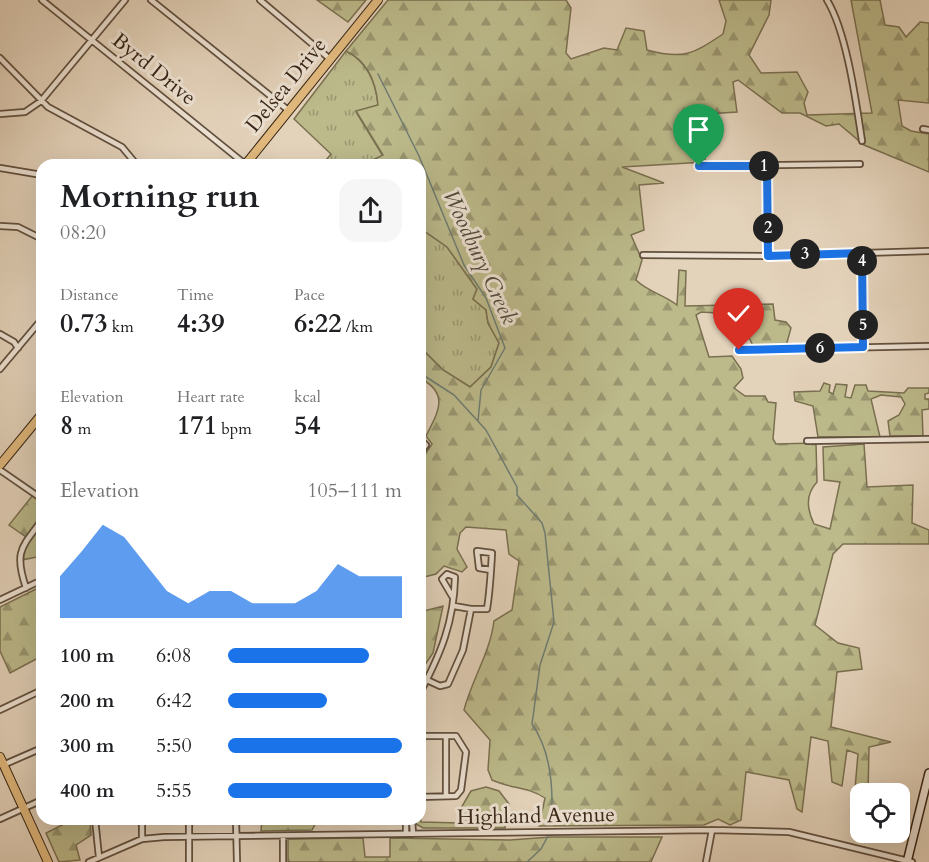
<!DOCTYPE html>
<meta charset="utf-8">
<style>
body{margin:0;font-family:Cardo,serif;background:#f6f6f6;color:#202124;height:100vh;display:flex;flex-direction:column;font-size:22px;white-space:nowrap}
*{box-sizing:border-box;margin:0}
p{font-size:20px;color:#757577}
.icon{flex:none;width:33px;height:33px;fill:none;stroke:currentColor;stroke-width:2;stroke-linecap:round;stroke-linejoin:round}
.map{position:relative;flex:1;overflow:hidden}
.drawer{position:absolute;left:36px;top:159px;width:390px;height:666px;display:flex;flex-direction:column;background:#fff;border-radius:18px;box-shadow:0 6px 24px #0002}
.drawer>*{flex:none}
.tools{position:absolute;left:850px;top:783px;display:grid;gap:12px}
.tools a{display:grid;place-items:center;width:60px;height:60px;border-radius:12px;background:#fff;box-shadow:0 6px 24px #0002;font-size:30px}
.pin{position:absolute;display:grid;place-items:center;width:51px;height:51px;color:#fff;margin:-62px -26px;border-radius:50% 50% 50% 0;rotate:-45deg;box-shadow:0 0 6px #0007}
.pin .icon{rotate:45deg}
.km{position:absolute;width:30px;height:30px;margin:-15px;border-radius:50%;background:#222;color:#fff;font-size:16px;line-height:30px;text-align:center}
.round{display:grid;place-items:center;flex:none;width:63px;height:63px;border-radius:18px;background:#f6f6f6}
.headline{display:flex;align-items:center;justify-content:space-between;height:102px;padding:0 24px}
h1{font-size:33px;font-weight:700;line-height:45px}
.stats{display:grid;grid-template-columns:repeat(3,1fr);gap:9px;height:102px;padding:6px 24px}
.stats div{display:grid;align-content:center}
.stats b{font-size:26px;font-weight:700}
.stats small{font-size:16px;font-weight:400}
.stats p{font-size:16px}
.chart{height:168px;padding:12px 24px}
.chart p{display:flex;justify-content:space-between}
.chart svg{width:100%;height:108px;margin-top:6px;fill:#1a73e8;opacity:.7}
ul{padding:0 24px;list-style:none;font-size:20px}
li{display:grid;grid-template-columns:96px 72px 1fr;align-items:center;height:45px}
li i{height:15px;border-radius:8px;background:#1a73e8}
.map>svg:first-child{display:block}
.grass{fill:url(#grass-tufts);stroke:#7a7050;stroke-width:1.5}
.forest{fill:url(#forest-firs);stroke:#7a7050;stroke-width:1.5}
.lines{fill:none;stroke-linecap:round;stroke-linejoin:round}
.stream{stroke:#6f7d73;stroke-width:1.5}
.street-casing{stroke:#62503f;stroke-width:8}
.secondary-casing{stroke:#372516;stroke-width:10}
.primary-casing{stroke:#372516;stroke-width:10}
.street{stroke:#ede2d3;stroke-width:4.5}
.secondary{stroke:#ede2d3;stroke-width:7}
.primary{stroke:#e2ba7e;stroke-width:8}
.route-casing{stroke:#fff;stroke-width:12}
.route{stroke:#1a73e8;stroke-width:8}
.labels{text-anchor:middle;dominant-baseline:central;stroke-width:6;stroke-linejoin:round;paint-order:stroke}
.street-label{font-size:21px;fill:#372516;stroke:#ede2d3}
.water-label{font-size:22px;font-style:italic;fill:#4e4a3d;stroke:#ede2d3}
</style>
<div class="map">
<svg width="929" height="862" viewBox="0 0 929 862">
<defs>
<pattern id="grass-tufts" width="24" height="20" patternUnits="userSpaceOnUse" patternTransform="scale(1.5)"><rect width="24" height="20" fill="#bcba8b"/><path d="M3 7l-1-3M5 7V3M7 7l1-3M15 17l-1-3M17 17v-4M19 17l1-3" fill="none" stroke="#9a9771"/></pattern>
<pattern id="forest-firs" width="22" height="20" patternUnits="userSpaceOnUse" patternTransform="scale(1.5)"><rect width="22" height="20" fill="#bcba8b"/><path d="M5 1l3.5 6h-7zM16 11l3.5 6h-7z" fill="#9a9771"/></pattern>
</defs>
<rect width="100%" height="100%" fill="#e4d3bb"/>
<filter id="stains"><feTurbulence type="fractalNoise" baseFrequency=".00333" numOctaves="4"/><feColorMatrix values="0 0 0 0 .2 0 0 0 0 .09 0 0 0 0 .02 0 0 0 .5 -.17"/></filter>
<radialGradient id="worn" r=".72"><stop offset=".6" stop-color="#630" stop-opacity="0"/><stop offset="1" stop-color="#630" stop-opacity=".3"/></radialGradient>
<path class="grass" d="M346 51C367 61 376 83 378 105L356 112 383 156 367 162 368 165H322L331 154 294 119Z
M420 228 447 247 477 289 473 299 486 310 488 323 499 343 491 367 470 387 443 370 420 347Z"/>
<path class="forest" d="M317 0H366L348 22Z
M388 0H566L571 8 566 53 571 59 604 48 617 50 626 28 644 31 647 50C683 60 693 54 723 34L726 21 719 0H771L769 15 749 55 761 73 797 72 808 92 804 103 807 115 872 113 851 0H880L885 25 899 27 906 37 920 22 929 23V103L898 100 902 126 911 131 929 134V172L864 145 839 124 826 126 800 113H782L738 80 733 82 737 112 706 114 705 162 622 167 664 183 639 185 644 230 631 235 642 260 636 280C648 292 663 294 677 305L679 270 686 271 685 306 773 304 775 320 786 322 791 328 786 346H753L748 335 754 320 751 315 701 312 696 315 709 357 732 356 741 369 743 378 734 388 745 396H765L768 402 776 403 773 439 776 444 816 443 817 482C805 495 807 509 814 524L830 529 840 482 824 480 823 447 864 444 867 487 913 485 912 523 929 530V544H843L833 554 815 625 838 643 859 648 862 669 837 672 831 727 891 742 869 747 868 793 861 794V831L857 829 853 811 858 754 847 750 842 786 832 782 828 741 811 737 802 812 797 809 789 780 746 772 741 820 730 825 718 819 704 825 539 826 545 798C527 786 511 789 492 780L488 770 490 740 464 710C472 679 490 653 494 621L512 610 519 561 509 554 506 530 466 527 460 533 457 549 467 567 462 572 444 566 436 574 420 578V462L432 444 426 436C438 412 450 394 420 378V347L443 370 470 387 491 367 499 343 488 323 486 310 473 299 477 289 447 247 420 228V165H368L367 163 383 155 356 111 378 105C376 82 367 61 346 51Z
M824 383 830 385 829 392 833 394 836 384 847 385 845 397 851 398 855 385H866L868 391 904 393 908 388H929V393L925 394V399H929V409L922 410 923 436H890L888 421 899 415 905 404 901 397 881 395 871 399 880 437H818L813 406 795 401 794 392 820 391Z
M33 495 42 501V515L26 537 9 525Z
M42 522V556L22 560 24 547Z
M42 586V656L10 673 0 651V607Z
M443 606 433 653 420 672V612Z
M486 787 499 791 509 804 505 828H423L416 824V819H420V812L421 822 460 823 461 808 471 791Z
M74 819H90L91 835 76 845 80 860 59 862 46 833Z
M262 819H318L312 830 261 831Z
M551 837H662L651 862H288V839L363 838 365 857H390V838L510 840Z"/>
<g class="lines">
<path class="stream" d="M378 74 419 156 464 265 486 298 505 348 481 390 478 421
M420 373 454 395 486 430 517 487V495L542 523 545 533 554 622 540 665 532 724C548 747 552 774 552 802 552 811 547 816 548 825
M527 862 541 849 548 836"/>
<defs>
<path id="street" d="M42 0 245 164
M151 0 288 110
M260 0 330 59
M827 0C847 33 856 102 862 141
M0 58 48 107 122 147 137 165
M0 114 25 112 41 101 125 0
M923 129 929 130
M699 166 860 164
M767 166 768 256
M0 168 42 175
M0 226 18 227 42 239
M862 253 863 347
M643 255 768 256 929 251
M0 334 14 342 18 348
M739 350 929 346
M0 369 42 319
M420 439 426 445 420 453
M807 441 929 439
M0 470 42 499
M26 588C14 552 21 548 42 520
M0 600 42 580
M471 609H487C490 590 491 572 492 553L477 551 479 568 491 570
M427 680 440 686 448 684 463 650 471 609 454 606
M420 693C441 653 454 622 455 577L447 574 442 579 452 596
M0 710 42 690
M420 736H456L466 752 461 790 456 796 420 797
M446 736V796
M3 765 42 748
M0 819 42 800
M95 819 99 857
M142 819V839
M189 819V862
M236 819 237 862
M406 819V834
M412 819 413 834
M283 836V862
M89 862 142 839 164 837 712 830 789 832 912 862
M706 862 712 830"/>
<path id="secondary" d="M907 862 929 773"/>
<path id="primary" d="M245 165 378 0
M0 465 42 414
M0 757 48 862"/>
</defs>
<use href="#street" class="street-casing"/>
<use href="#secondary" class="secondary-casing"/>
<use href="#primary" class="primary-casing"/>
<use href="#street" class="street"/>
<use href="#secondary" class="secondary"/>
<use href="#primary" class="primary"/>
</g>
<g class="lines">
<defs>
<path id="route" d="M699 166H767L768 256 862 253 863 347 739 350"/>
</defs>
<use href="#route" class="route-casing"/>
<use href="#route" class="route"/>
</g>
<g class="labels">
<g class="street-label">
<text transform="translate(154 69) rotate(39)">Byrd Drive</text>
<text transform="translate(286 85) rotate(-51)">Delsea Drive</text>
<text transform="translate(536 816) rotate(-1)">Highland Avenue</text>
</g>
<g class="water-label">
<text transform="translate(480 257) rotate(65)">Woodbury Creek</text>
</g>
</g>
<rect width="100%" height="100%" filter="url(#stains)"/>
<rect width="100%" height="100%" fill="url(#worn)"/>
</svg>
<div class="tools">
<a><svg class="icon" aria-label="locate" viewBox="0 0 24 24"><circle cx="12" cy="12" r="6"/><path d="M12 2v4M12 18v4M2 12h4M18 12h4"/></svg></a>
</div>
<div class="pin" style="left:699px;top:166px;background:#1e9e55"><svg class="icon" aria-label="arrive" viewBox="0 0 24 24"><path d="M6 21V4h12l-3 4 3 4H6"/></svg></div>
<div class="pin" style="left:739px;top:350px;background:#d93025"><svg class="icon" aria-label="check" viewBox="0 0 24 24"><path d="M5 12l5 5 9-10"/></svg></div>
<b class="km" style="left:764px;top:166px">1</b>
<b class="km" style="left:768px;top:228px">2</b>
<b class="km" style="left:805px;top:254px">3</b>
<b class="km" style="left:862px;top:261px">4</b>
<b class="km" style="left:863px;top:325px">5</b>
<b class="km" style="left:820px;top:348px">6</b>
<section class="drawer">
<div class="headline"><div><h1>Morning run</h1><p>08:20</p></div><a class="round"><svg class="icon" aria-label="share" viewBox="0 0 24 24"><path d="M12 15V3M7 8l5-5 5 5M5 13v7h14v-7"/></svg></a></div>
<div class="stats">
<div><p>Distance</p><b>0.73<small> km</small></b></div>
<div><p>Time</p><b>4:39</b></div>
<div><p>Pace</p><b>6:22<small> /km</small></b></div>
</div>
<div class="stats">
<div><p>Elevation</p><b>8<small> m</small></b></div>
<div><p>Heart rate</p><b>171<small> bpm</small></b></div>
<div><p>kcal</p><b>54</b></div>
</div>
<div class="chart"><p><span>Elevation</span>105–111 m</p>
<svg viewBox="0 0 160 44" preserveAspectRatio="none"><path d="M0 44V27L10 17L20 6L30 11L40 22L50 33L60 38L70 33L80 33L90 38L100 38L110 38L120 33L130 22L140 27L150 27L160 27V44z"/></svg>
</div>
<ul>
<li><b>100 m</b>6:08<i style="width:81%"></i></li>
<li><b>200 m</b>6:42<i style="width:57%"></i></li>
<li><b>300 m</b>5:50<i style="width:100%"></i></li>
<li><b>400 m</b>5:55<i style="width:94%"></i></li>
</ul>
</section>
</div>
